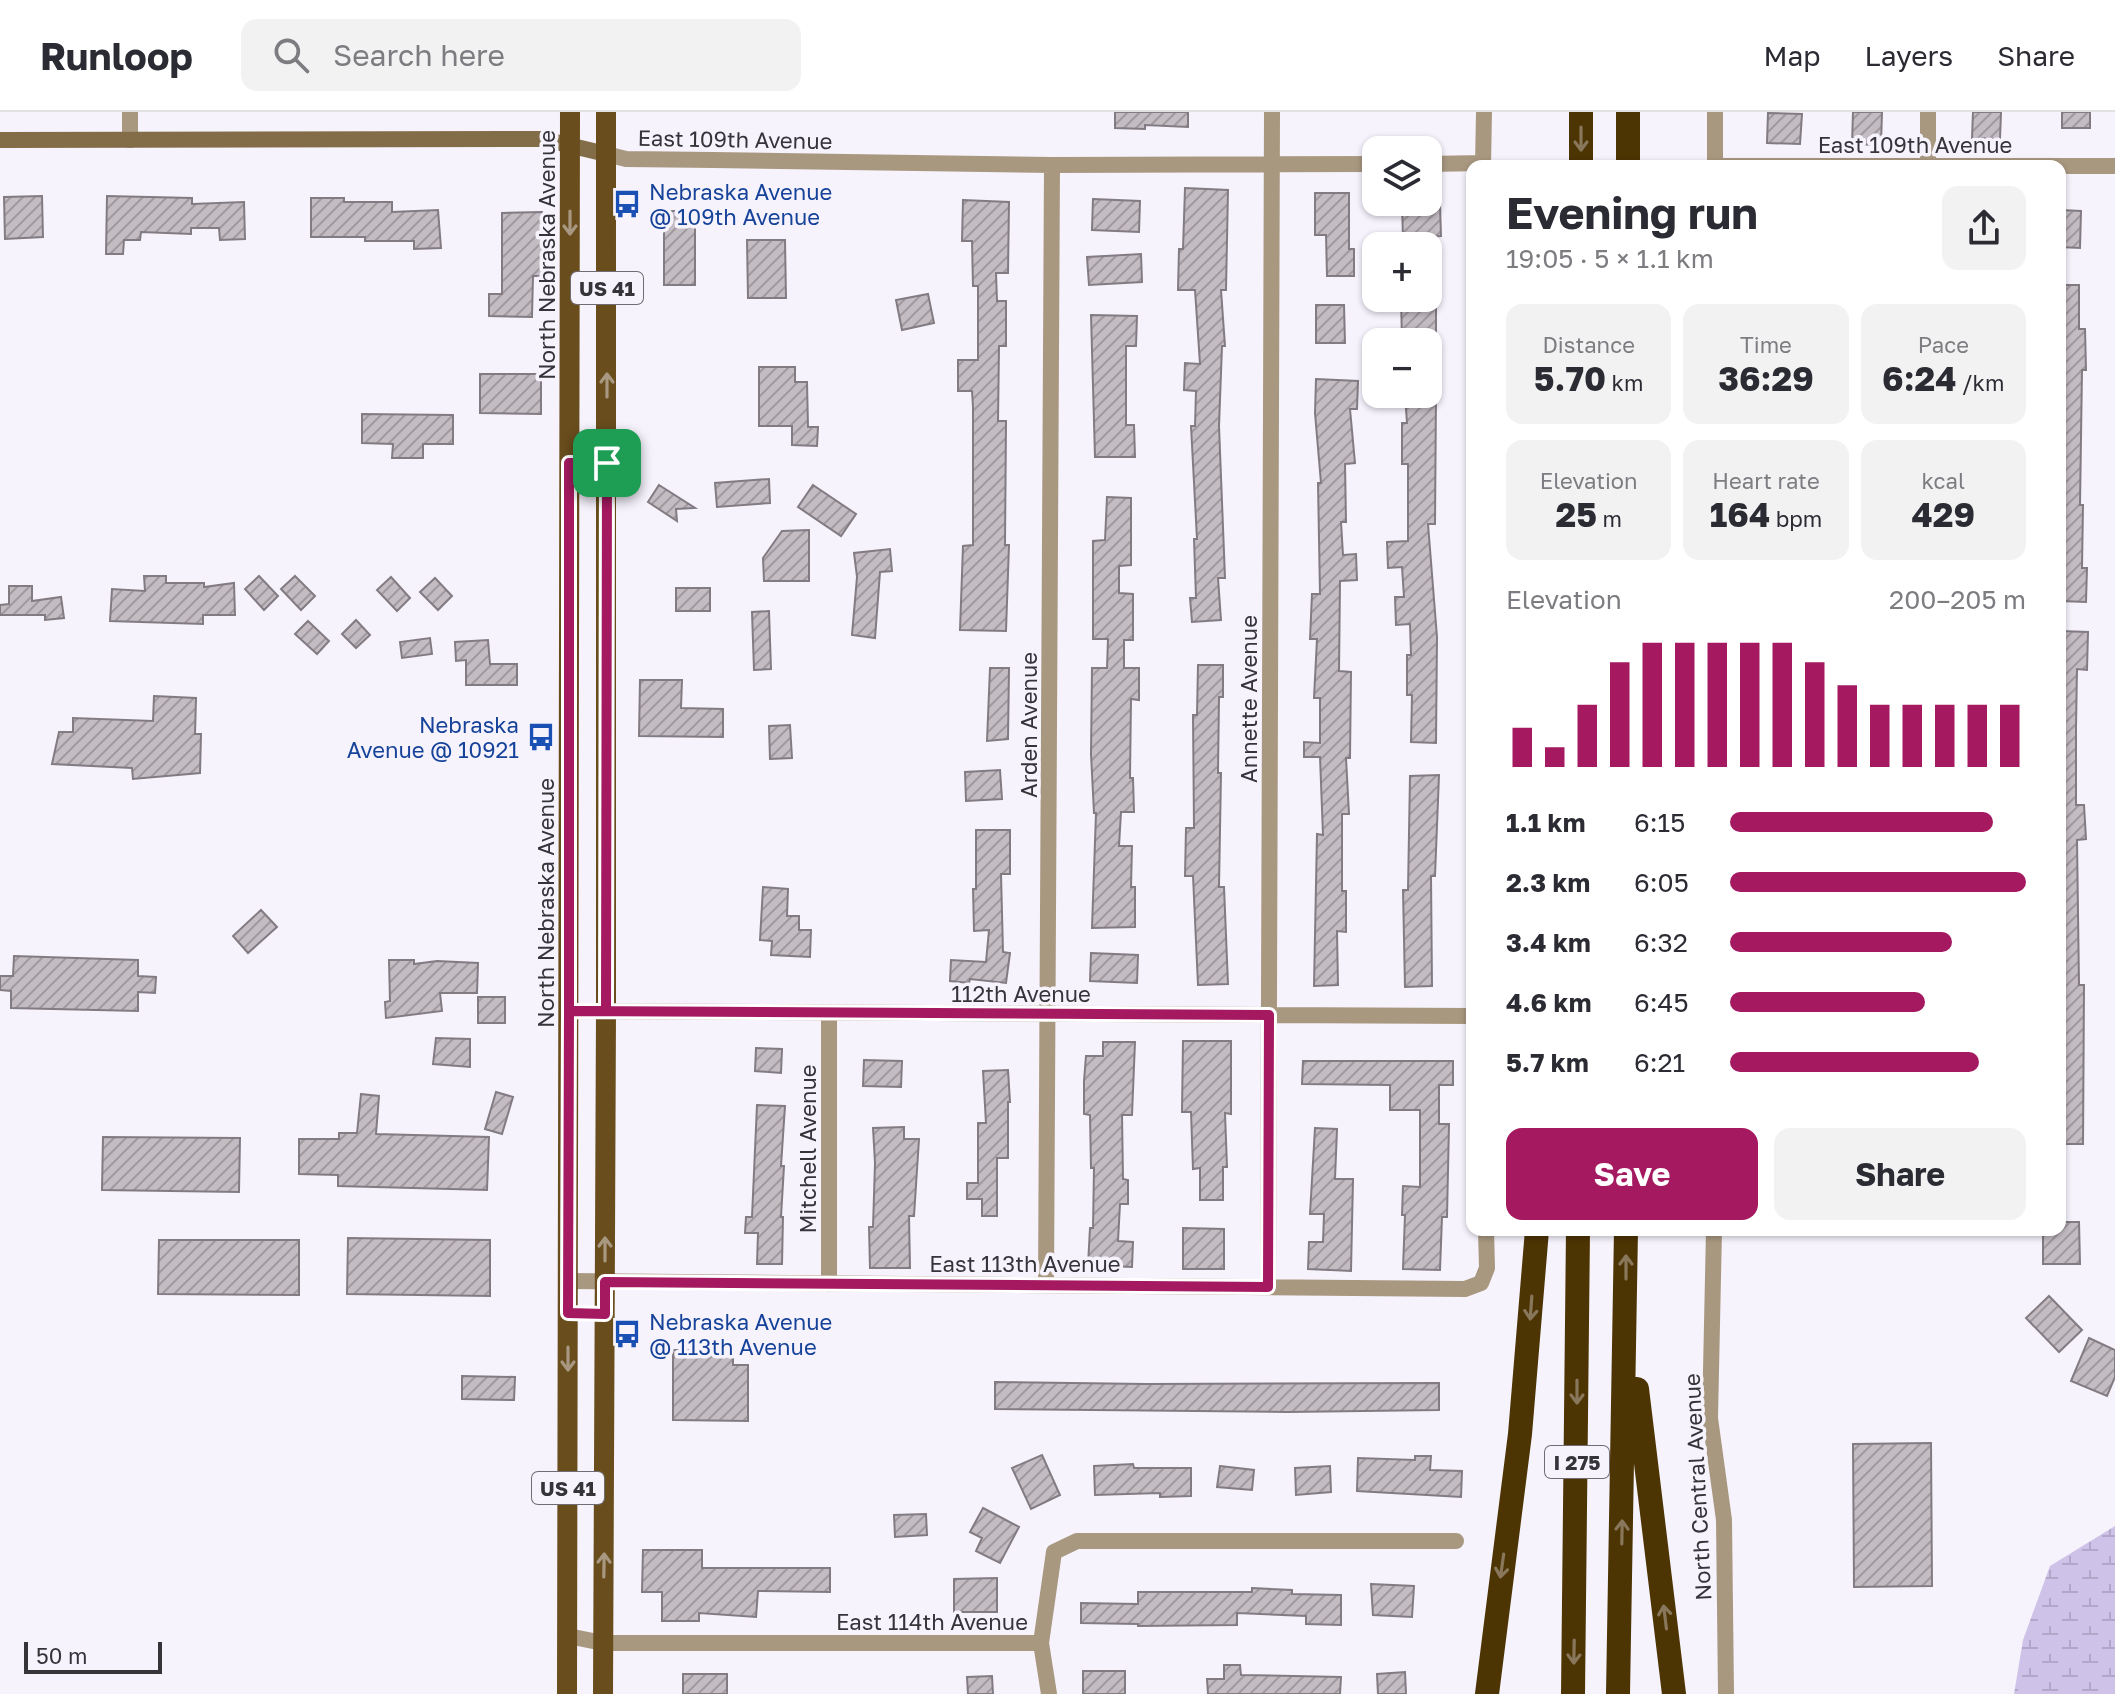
<!DOCTYPE html>
<meta charset="utf-8">
<style>
body{margin:0;font-family:"Golos Text",sans-serif;background:#f2f2f3;color:#2b2b33;height:100vh;display:flex;flex-direction:column;font-size:30px;white-space:nowrap}
*{box-sizing:border-box;margin:0}
p{font-size:26px;color:#7c7c81}
.icon{flex:none;width:44px;height:44px;fill:none;stroke:currentColor;stroke-width:2;stroke-linecap:round;stroke-linejoin:round}
.map{position:relative;flex:1;overflow:hidden}
.side{position:absolute;left:1466px;top:48px;width:600px;height:1076px;display:flex;flex-direction:column;background:#fff;border-radius:16px;box-shadow:0 2px 6px #0004}
.side>*{flex:none}
.controls{position:absolute;left:1362px;top:24px;display:grid;gap:16px}
.controls a{display:grid;place-items:center;width:80px;height:80px;border-radius:16px;background:#fff;box-shadow:0 2px 6px #0004;font-size:40px}
.scale{position:absolute;left:24px;bottom:20px;width:138px;box-sizing:border-box;padding-left:8px;border:4px solid #353438;border-top:0;font-size:22px;line-height:28px;white-space:nowrap;color:#353438;-webkit-text-stroke:6px #f6f3fd;paint-order:stroke}
.pin{position:absolute;display:grid;place-items:center;width:68px;height:68px;color:#fff;margin:-34px;border-radius:16px;box-shadow:0 4px 12px #0006}
.round{display:grid;place-items:center;flex:none;width:84px;height:84px;border-radius:16px;background:#f2f2f3}
.summary{display:flex;align-items:center;justify-content:space-between;height:136px;padding:0 40px}
h1{font-size:44px;font-weight:700;line-height:60px}
.metrics{display:grid;grid-template-columns:repeat(3,1fr);gap:12px;height:136px;padding:8px 40px}
.metrics div{display:grid;align-content:center;border-radius:16px;background:#f2f2f3;text-align:center}
.metrics b{font-size:34px;font-weight:700}
.metrics small{font-size:22px;font-weight:400}
.metrics p{font-size:22px}
.chart{height:224px;padding:16px 40px}
.chart p{display:flex;justify-content:space-between}
.chart svg{width:100%;height:144px;margin-top:8px;stroke:#a41960;stroke-width:6}
.action{display:flex;gap:16px;margin-top:auto;padding:16px 40px}
.action a{flex:1;height:92px;border-radius:16px;background:#a41960;color:#fff;font-size:32px;font-weight:700;line-height:92px;text-align:center}
.action a+a{background:#f2f2f3;color:#2b2b33}
ul{padding:0 40px;list-style:none;font-size:26px}
li{display:grid;grid-template-columns:128px 96px 1fr;align-items:center;height:60px}
li i{height:20px;border-radius:10px;background:#a41960}
header{display:flex;align-items:center;gap:48px;box-sizing:border-box;height:112px;padding:0 40px;background:#fff;border-bottom:2px solid #e1e1e2}
header strong{font-size:38px}
nav{display:flex;gap:44px;margin-inline-start:auto;font-size:28px}
.search{width:560px;height:72px;background:#f2f2f3;display:flex;align-items:center;gap:20px;box-sizing:border-box;padding:0 28px;border-radius:16px;color:#7c7c81;font-size:30px}
.map>svg:first-child{display:block}
.wetland{fill:url(#wetland-marsh)}
.building{fill:url(#building-hatch);stroke:#837b82;stroke-width:2}
.lines{fill:none;stroke-linecap:round;stroke-linejoin:round}
.street{stroke:#a99880;stroke-width:16}
.secondary{stroke:#836c48;stroke-width:16}
.primary{stroke:#694d1d;stroke-width:20}
.highway{stroke:#4d3403;stroke-width:24}
.oneway{stroke:#88775a}
.oneway2{stroke:#a89882}
.route-casing{stroke:#fff;stroke-width:16}
.route{stroke:#a41960;stroke-width:10}
.labels{text-anchor:middle;dominant-baseline:central;stroke-width:7;stroke-linejoin:round;paint-order:stroke}
.shield{fill:#f6f3fd;stroke:#6f6d73;stroke-width:2}
.shield-label{font-size:20px;font-weight:bold;fill:#353438}
.street-label{font-size:22px;fill:#353438;stroke:#f6f3fd}
.transit-label{font-size:22px;fill:#164399;stroke:#f6f3fd;text-anchor:start}
</style>
<header>
<strong>Runloop</strong>
<div class="search"><svg class="icon" aria-label="search" viewBox="0 0 24 24"><circle cx="10" cy="10" r="6"/><path d="M15 15l6 6"/></svg>Search here</div>
<nav><a>Map</a><a>Layers</a><a>Share</a></nav>
</header>
<div class="map">
<svg width="2115" height="1582" viewBox="0 0 2115 1582">
<defs>
<pattern id="wetland-marsh" width="20" height="14" patternUnits="userSpaceOnUse" patternTransform="scale(2)"><rect width="20" height="14" fill="#cfc2e8"/><path d="M1 5h8M5 5V1M11 12h8M15 12V8" fill="none" stroke="#b2a7c8"/></pattern>
<pattern id="building-hatch" width="6" height="6" patternUnits="userSpaceOnUse" patternTransform="scale(2)"><rect width="6" height="6" fill="#c4bcc3"/><path d="M-1 1l2-2M0 6l6-6M5 7l2-2" fill="none" stroke="#a09a9f"/></pattern>
</defs>
<rect width="100%" height="100%" fill="#f6f3fd"/>
<path class="wetland" d="M2115 1414V1582H2014L2023 1528 2050 1454Z"/>
<path class="building" d="M1115 0H1188V15L1145 13V17L1115 16Z
M1853 0H1882L1881 33 1852 32Z
M1973 0H2001L2000 27 1972 26Z
M2062 0H2090V16H2062Z
M1768 1 1802 2 1800 32 1767 31Z
M1185 76 1228 78 1226 178H1221L1225 234H1222L1219 314 1225 466H1218L1221 508 1192 510 1190 486H1196L1194 427H1197L1191 314H1195L1196 279 1184 278 1185 251 1200 252 1195 178H1178L1179 137H1183Z
M1315 81H1349V137H1354V164H1327L1326 123H1315Z
M42 84 43 125 5 127 4 85Z
M107 84 192 86V92L244 90 245 127 220 128 219 116H191V122L141 120 140 128H124L123 142H106Z
M311 86H344V90H392V100L438 98 441 136 414 137V129H365V125H311Z
M1093 87 1140 89 1139 120 1092 118Z
M963 88 1009 90 1008 161H996L997 189H1006V234H999L998 309H1006L1005 433H1009L1006 519 960 518 963 434 973 433V295L972 279H958V248H978V174H973L972 129H962Z
M1440 92 1441 124 1403 126 1402 94Z
M2060 98 2081 99 2080 136 2060 135Z
M664 99H695V173H664Z
M542 100V164H533L532 205 489 204V182H502V101Z
M747 128H785L786 186H748Z
M1141 142 1142 170 1089 173 1087 145Z
M2060 173H2079V217H2085L2086 258H2082L2080 393H2083L2082 456H2087L2086 490 2060 489Z
M928 182 934 211 902 218 896 188Z
M1401 187H1436V227L1402 228Z
M1316 193H1344L1345 231H1316Z
M1091 203 1137 204 1136 234H1126V313H1134L1135 345H1095Z
M759 255H795V270H807L808 315H818L817 334 792 333V314H759Z
M480 262H541V302L480 301Z
M1316 267 1358 269 1357 297H1350L1355 351 1345 352 1346 410H1341L1343 443 1356 442 1357 468 1340 469 1339 559 1351 560 1350 646H1346L1349 702H1342V779H1346V820L1337 819 1338 873 1314 874 1317 722 1323 723 1320 645H1304V630L1320 631V586H1314L1317 527H1310L1312 482H1320L1318 371H1321L1315 301Z
M1405 282H1436L1435 412H1428L1437 525 1436 631 1411 630 1412 583H1407V543H1411L1410 512 1396 513 1395 485H1404L1402 455 1388 456 1387 430 1408 429V352H1402V311H1407Z
M362 302 453 303V332H423V346H392L393 332 362 331Z
M769 367 770 391 717 395 715 371Z
M659 373 695 396 676 397 677 409 648 390Z
M813 373 856 402 841 424 798 395Z
M1107 385 1131 386V453L1119 454V481L1133 482V528H1124V556H1139V588L1131 587 1130 666H1133L1134 700H1121L1119 734H1132L1131 775H1135V815L1092 816 1096 701H1094L1091 642 1092 556H1107L1108 527H1093V429L1105 428Z
M809 418V469H764L763 446 782 419Z
M890 437 892 459 880 460 875 526 852 523 857 465 854 441Z
M144 464H166V471H204V475L234 471 235 503H203V512L110 509 112 477 145 479Z
M259 464 278 484 264 498 245 477Z
M295 464 315 484 301 498 281 477Z
M391 465 410 486 397 499 377 478Z
M435 466 452 484 438 498 420 480Z
M9 474H32V489L61 485 64 506 45 508V503H0V493L9 492Z
M676 476H710V499H676Z
M769 499 771 557 754 558 752 500Z
M356 508 370 523 356 536 342 522Z
M308 509 329 529 317 542 295 522Z
M2060 519 2088 520 2087 558 2077 557 2076 615V693H2084L2086 727 2077 728 2079 873H2084L2083 1032H2060Z
M430 526 432 542 402 546 400 530Z
M488 528 490 552H517V573H466V548L456 549 455 530Z
M1198 553H1223V585H1219L1218 661H1221L1219 775H1224L1228 872 1198 873 1193 764H1185L1186 716H1194L1193 603H1197Z
M990 556H1009L1008 627 987 629Z
M640 568H682L681 596 723 597V625L639 624Z
M154 584 196 586 195 622H201L200 661 133 667 132 656 52 652 59 620H73V606L153 609Z
M790 613 792 646 770 647 769 614Z
M1000 658 1002 687 966 689 965 660Z
M1439 663 1435 764H1431L1432 874 1405 875 1403 778H1408L1410 664Z
M976 718H1010V762H1001L1003 840 1010 841 1006 871 970 867 969 871 950 869 951 848 986 850 989 818 974 819 973 777H976Z
M763 775 788 777 787 804H799V818H811L810 845 771 843 772 829 760 828Z
M261 798 277 815 248 841 233 824Z
M1091 841 1138 843 1137 871 1090 869Z
M14 844 138 848V864L156 865 155 881 138 880V899L11 896V879L0 878V864H13Z
M389 848H414V852L437 849 478 851 477 881H440L442 899 386 906 385 890 390 889Z
M478 885H505V911H478Z
M436 926 470 927V955L433 952Z
M1183 929H1231V1002L1225 1001 1227 1055H1223V1088H1200V1056L1193 1057 1191 1000H1182Z
M1103 930H1135L1132 1003H1122L1123 1067 1128 1068V1092H1120L1118 1129 1133 1130 1132 1155 1088 1153 1090 1116H1093L1094 1056H1091L1090 1003 1084 1002V969L1086 944H1103Z
M756 936 782 937 781 961 755 959Z
M864 948 902 949 901 975 863 974Z
M1303 949H1453V973H1439V1012H1449L1447 1105H1442L1440 1158 1403 1157 1405 1103H1402L1403 1074 1420 1075V998H1390V973L1302 972Z
M1008 958 1010 990H1008V1046H997V1104H982V1087H967V1071H978V1011H986L983 959Z
M496 980 513 985 502 1022 485 1017Z
M361 982 379 984 376 1022 489 1025 487 1078 338 1074V1063L299 1062V1027H339V1021H357Z
M757 993 785 994 781 1054H784L781 1105H783L782 1152H757L758 1121H745L746 1105H752Z
M904 1015V1027H919L914 1104H909L910 1156H870L869 1115H873L875 1051 873 1016Z
M1315 1016 1337 1017 1335 1067H1353L1351 1159 1308 1157 1309 1130H1323L1324 1102H1310Z
M103 1025 240 1026 239 1080 102 1078Z
M2060 1110H2079L2080 1152H2043V1118H2060Z
M1183 1116 1224 1117V1157H1183Z
M348 1126 490 1128V1184L347 1182Z
M159 1128H299V1183L158 1182Z
M2049 1184 2082 1218 2059 1240 2026 1206Z
M2089 1226 2115 1238V1265L2107 1284 2071 1269Z
M673 1238H733V1253H748V1309L673 1308Z
M462 1264 515 1265 514 1288 462 1287Z
M995 1270 1146 1272 1439 1271V1298L1287 1300 995 1297Z
M1931 1331 1932 1474 1854 1475 1853 1332Z
M1042 1343 1060 1383 1031 1397 1012 1356Z
M1415 1344H1431L1430 1358 1462 1359 1461 1385 1357 1379 1358 1346 1415 1348Z
M1133 1352 1134 1356H1191V1384L1160 1385V1381L1095 1383 1094 1354Z
M1220 1354 1254 1358 1252 1378 1217 1375Z
M1330 1354 1331 1380 1296 1383 1295 1356Z
M983 1396 1019 1415 1000 1451 976 1439 982 1426 970 1420Z
M926 1402 927 1423 895 1425 894 1403Z
M643 1438H702V1456H830V1480L758 1479 756 1505 699 1501V1509H662V1480H642Z
M997 1466V1500H954V1467Z
M1371 1472 1414 1474 1412 1505 1373 1503Z
M1252 1476 1292 1478V1482L1341 1483V1513L1306 1512V1504L1237 1501V1513L1138 1514V1512L1081 1511V1491L1138 1492V1480H1252Z
M1224 1553H1240L1241 1563 1341 1565 1340 1582H1208L1207 1567H1224Z
M1083 1559H1125V1582H1083Z
M1405 1560 1406 1582H1378L1377 1562Z
M683 1562H727V1582H683Z
M992 1564 993 1582H968L967 1565Z"/>
<g class="lines">
<path class="street" d="M130 0V28
M1715 0V54H2115
M606 42 626 47 713 48 1052 53 1376 52
M1428 52 1483 51
M1928 53V0
M1483 54 1484 0
M569 899 1472 904
M829 903V1172
M1714 1118 1710 1306 1724 1408 1726 1582
M568 1169 1465 1177 1481 1171 1487 1156 1486 1118
M1046 1173 1052 53
M1268 1175 1272 0
M568 1524 603 1531H1041
M1049 1582 1041 1531 1054 1440 1077 1429H1456"/>
<path class="secondary" d="M0 28 543 27 606 42"/>
<path class="primary" d="M567 1582 570 0
M603 1582 606 899V0"/>
<path class="highway" d="M1581 54V0
M1628 54V0
M1637 1277 1674 1582
M1487 1582 1520 1322 1537 1118
M1573 1582 1578 1118
M1618 1582 1626 1118"/>
</g>
<defs><path id="oneway-shaft" d="M-6 0H5M1.5-3L5.5 0L1.5 3" fill="none" stroke-width="1.6" stroke-linecap="round" stroke-linejoin="round" transform="scale(2)"/></defs>
<g class="oneway">
<use href="#oneway-shaft" transform="translate(1581 27) rotate(90)"/>
<use href="#oneway-shaft" transform="translate(1626 1155) rotate(-90)"/>
<use href="#oneway-shaft" transform="translate(1531 1196) rotate(94)"/>
<use href="#oneway-shaft" transform="translate(1577 1280) rotate(90)"/>
<use href="#oneway-shaft" transform="translate(1622 1420) rotate(-89)"/>
<use href="#oneway-shaft" transform="translate(1502 1454) rotate(98)"/>
<use href="#oneway-shaft" transform="translate(1665 1505) rotate(-97)"/>
<use href="#oneway-shaft" transform="translate(1574 1540) rotate(91)"/>
</g>
<g class="oneway2">
<use href="#oneway-shaft" transform="translate(570 111) rotate(90)"/>
<use href="#oneway-shaft" transform="translate(607 273) rotate(-90)"/>
<use href="#oneway-shaft" transform="translate(605 1137) rotate(-90)"/>
<use href="#oneway-shaft" transform="translate(568 1247) rotate(90)"/>
<use href="#oneway-shaft" transform="translate(604 1453) rotate(-89)"/>
</g>
<g class="lines">
<defs>
<path id="route" d="M607 351 606 899H569L568 1201 605 1202V1170L1268 1175 1269 903 569 899V351H607"/>
</defs>
<use href="#route" class="route-casing"/>
<use href="#route" class="route"/>
</g>
<defs>
<symbol id="bus-bare" viewBox="-9 -9 18 18"><path d="M-5-6H5V4H4V6H2V4H-2V6H-4V4H-5ZM-3.5-4V0h7V-4ZM-3.5 1.2v1.5H-2V1.2ZM2 1.2v1.5H3.5V1.2Z" fill="#1a4fb4" stroke="#f6f3fd" stroke-width="2.5" paint-order="stroke"/></symbol>
</defs>
<g fill-rule="evenodd">
<use href="#bus-bare" x="607" y="72" width="40" height="40"/>
<use href="#bus-bare" x="521" y="605" width="40" height="40"/>
<use href="#bus-bare" x="607" y="1202" width="40" height="40"/>
</g>
<g class="labels">
<g class="shield">
<rect x="571" y="160" width="72" height="32" rx="6"/>
<rect x="1545" y="1334" width="64" height="32" rx="6"/>
<rect x="532" y="1360" width="72" height="32" rx="6"/>
</g>
<g class="shield-label">
<text x="607" y="176">US 41</text>
<text x="1577" y="1350">I 275</text>
<text x="568" y="1376">US 41</text>
</g>
<g class="street-label">
<text transform="translate(735 27) rotate(1)">East 109th Avenue</text>
<text x="1915" y="32">East 109th Avenue</text>
<text transform="translate(546 143) rotate(-90)">North Nebraska Avenue</text>
<text transform="translate(1248 587) rotate(-90)">Annette Avenue</text>
<text transform="translate(1028 613) rotate(-90)">Arden Avenue</text>
<text transform="translate(545 791) rotate(-90)">North Nebraska Avenue</text>
<text x="1021" y="881">112th Avenue</text>
<text transform="translate(807 1037) rotate(-90)">Mitchell Avenue</text>
<text x="1025" y="1151">East 113th Avenue</text>
<text transform="translate(1697 1375) rotate(-93)">North Central Avenue</text>
<text x="932" y="1509">East 114th Avenue</text>
</g>
<g class="transit-label">
<text x="649" y="79">Nebraska Avenue<tspan x="649" dy="25">@ 109th Avenue</tspan></text>
<text x="519" y="612" text-anchor="end">Nebraska<tspan x="519" dy="25">Avenue @ 10921</tspan></text>
<text x="649" y="1209">Nebraska Avenue<tspan x="649" dy="25">@ 113th Avenue</tspan></text>
</g>
</g>
</svg>
<div class="controls">
<a><svg class="icon" aria-label="layers" viewBox="0 0 24 24"><path d="M12 4l9 5-9 5-9-5zM3 14l9 5 9-5"/></svg></a>
<a>+</a>
<a>−</a>
</div>
<div class="scale">50 m</div>
<div class="pin" style="left:607px;top:351px;background:#1e9e55"><svg class="icon" aria-label="arrive" viewBox="0 0 24 24"><path d="M6 21V4h12l-3 4 3 4H6"/></svg></div>
<section class="side">
<div class="summary"><div><h1>Evening run</h1><p>19:05 · 5 × 1.1 km</p></div><a class="round"><svg class="icon" aria-label="share" viewBox="0 0 24 24"><path d="M12 15V3M7 8l5-5 5 5M5 13v7h14v-7"/></svg></a></div>
<div class="metrics">
<div><p>Distance</p><b>5.70<small> km</small></b></div>
<div><p>Time</p><b>36:29</b></div>
<div><p>Pace</p><b>6:24<small> /km</small></b></div>
</div>
<div class="metrics">
<div><p>Elevation</p><b>25<small> m</small></b></div>
<div><p>Heart rate</p><b>164<small> bpm</small></b></div>
<div><p>kcal</p><b>429</b></div>
</div>
<div class="chart"><p><span>Elevation</span>200–205 m</p>
<svg viewBox="0 0 160 44" preserveAspectRatio="none"><path d="M5 44V32M15 44V38M25 44V25M35 44V12M45 44V6M55 44V6M65 44V6M75 44V6M85 44V6M95 44V12M105 44V19M115 44V25M125 44V25M135 44V25M145 44V25M155 44V25"/></svg>
</div>
<ul>
<li><b>1.1 km</b>6:15<i style="width:89%"></i></li>
<li><b>2.3 km</b>6:05<i style="width:100%"></i></li>
<li><b>3.4 km</b>6:32<i style="width:75%"></i></li>
<li><b>4.6 km</b>6:45<i style="width:66%"></i></li>
<li><b>5.7 km</b>6:21<i style="width:84%"></i></li>
</ul>
<div class="action"><a>Save</a><a>Share</a></div>
</section>
</div>
